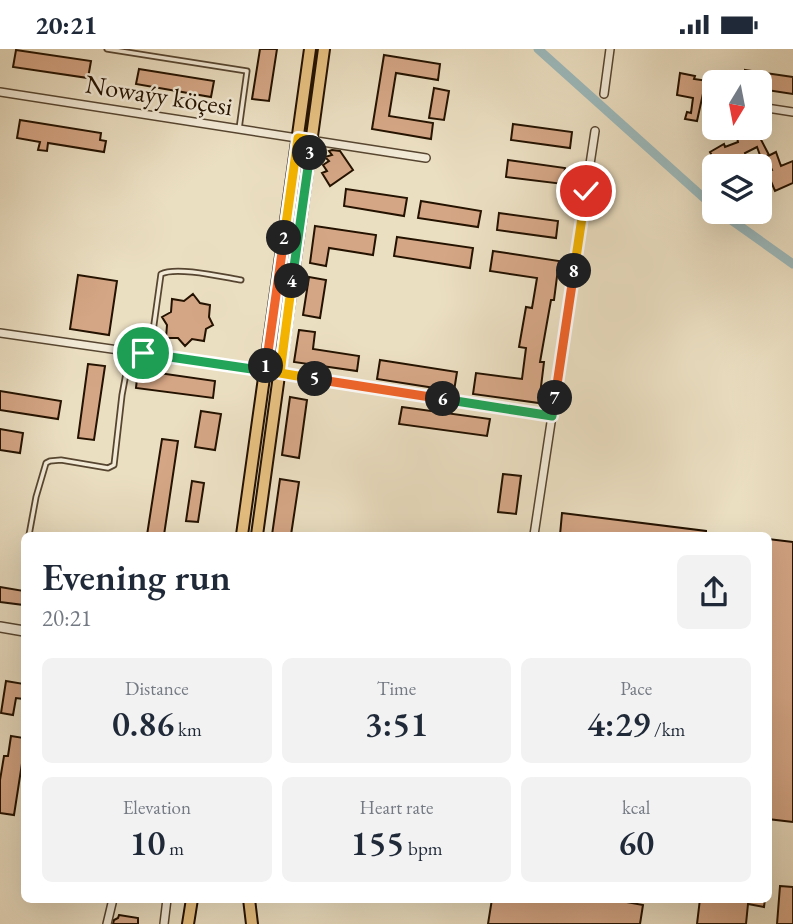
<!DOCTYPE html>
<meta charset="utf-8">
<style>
body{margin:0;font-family:"EB Garamond",serif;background:#f2f2f3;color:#1f2937;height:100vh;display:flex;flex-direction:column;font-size:26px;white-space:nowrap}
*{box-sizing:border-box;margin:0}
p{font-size:23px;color:#747a83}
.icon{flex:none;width:38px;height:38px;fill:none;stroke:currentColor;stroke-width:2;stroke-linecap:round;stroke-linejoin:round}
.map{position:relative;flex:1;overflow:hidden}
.details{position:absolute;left:21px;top:483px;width:751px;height:371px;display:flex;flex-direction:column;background:#fff;border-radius:10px;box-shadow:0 7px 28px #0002}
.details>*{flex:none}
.needle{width:46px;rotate:190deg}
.tools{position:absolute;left:702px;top:21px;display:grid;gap:14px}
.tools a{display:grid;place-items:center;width:70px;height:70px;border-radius:10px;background:#fff;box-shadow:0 7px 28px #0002;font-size:35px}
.pin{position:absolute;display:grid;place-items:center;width:60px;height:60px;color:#fff;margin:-30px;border:4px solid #fff;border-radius:50%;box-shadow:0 2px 7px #0007}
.km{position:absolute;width:35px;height:35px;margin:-18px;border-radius:50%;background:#222;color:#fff;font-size:19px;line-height:35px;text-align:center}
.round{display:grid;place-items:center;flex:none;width:74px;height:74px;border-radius:10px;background:#f2f2f3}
.head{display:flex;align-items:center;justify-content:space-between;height:119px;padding:0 21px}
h1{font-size:38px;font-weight:600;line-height:52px}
.metrics{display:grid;grid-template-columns:repeat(3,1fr);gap:10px;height:119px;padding:7px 21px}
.metrics div{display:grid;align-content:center;border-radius:10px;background:#f2f2f3;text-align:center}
.metrics b{font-size:35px;font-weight:600}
.metrics small{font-size:19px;font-weight:400}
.metrics p{font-size:19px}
.status{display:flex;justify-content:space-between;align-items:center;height:49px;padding:0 35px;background:#fff;direction:ltr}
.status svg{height:19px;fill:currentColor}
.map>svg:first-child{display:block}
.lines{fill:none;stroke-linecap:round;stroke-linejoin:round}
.canal{stroke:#9cbabd;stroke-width:9}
.building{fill:#d5a685;stroke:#241200;stroke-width:2}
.service-casing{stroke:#564530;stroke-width:7}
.minor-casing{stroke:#564530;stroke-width:10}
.tertiary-casing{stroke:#564530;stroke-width:12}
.primary-casing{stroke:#241200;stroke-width:14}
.service{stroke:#f2ead7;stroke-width:3.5}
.minor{stroke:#f2ead7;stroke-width:7}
.tertiary{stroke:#f2ead7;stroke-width:9}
.primary{stroke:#e6c081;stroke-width:10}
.split-1-casing{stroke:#fff;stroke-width:14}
.split-2-casing{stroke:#fff;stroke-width:14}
.split-3-casing{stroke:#fff;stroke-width:14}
.split-4-casing{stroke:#fff;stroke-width:14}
.split-5-casing{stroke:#fff;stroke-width:14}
.split-6-casing{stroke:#fff;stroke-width:14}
.split-7-casing{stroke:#fff;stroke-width:14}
.split-8-casing{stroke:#fff;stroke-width:14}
.split-9-casing{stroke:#fff;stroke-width:14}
.split-1{stroke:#22a559;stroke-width:9}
.split-2{stroke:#f0652b;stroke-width:9}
.split-3{stroke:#f5b400;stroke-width:9}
.split-4{stroke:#22a559;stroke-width:9}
.split-5{stroke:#f5b400;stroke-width:9}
.split-6{stroke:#f0652b;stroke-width:9}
.split-7{stroke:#22a559;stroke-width:9}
.split-8{stroke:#f0652b;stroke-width:9}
.split-9{stroke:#f5b400;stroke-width:9}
.labels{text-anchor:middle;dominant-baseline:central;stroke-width:5;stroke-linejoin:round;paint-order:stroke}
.street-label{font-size:26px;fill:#241200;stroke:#f2ead7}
</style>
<div class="status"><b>20:21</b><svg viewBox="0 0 49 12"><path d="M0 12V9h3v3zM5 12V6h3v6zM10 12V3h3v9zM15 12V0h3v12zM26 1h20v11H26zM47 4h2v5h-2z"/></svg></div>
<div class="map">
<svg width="793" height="875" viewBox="0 0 793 875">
<rect width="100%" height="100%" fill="#ebdfc2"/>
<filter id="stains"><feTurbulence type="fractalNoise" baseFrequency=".00286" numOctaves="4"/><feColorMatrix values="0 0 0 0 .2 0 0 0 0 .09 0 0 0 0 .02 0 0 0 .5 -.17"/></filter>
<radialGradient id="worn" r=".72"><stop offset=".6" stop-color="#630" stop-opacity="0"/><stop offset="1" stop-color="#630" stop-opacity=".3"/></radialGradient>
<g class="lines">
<path class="canal" d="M538 0 714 158
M720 163 793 215"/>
</g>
<path class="building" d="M260 0H277L269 52 252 50Z
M16 1 91 12 88 29 13 18Z
M384 6 440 15 438 31 396 24 389 67 433 74 431 90 372 80Z
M139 20 214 32 211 48 136 35Z
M745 21 793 28V45L760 40V33H744Z
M680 24 695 27 694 30 708 32 714 38V50L704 40 697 72 685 70 687 63 691 64 693 49 677 46Z
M434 39 449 42 444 71 429 69Z
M20 71 101 84 100 91 106 92 104 103 48 94 47 102 38 101 40 93 17 89Z
M513 75 572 83 570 99 511 91Z
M748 82 749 86 757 83 769 106 761 109 757 98 745 104 747 110 730 117H721L717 108 714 110 710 103 724 95 725 98 738 93 737 88Z
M332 101 340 102 353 121 330 137 322 124 327 122 323 116 329 112 325 108 332 106 329 102Z
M776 103 781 117 793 112V134L775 142 767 123 772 121 766 108Z
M508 111 565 119 563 135 506 128Z
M346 140 407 149 404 167 344 157Z
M421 152 481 162 478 178 418 169Z
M499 164 558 172 556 189 497 181Z
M315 177 376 186 373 206 329 199 326 217 310 214Z
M397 188 473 199 470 219 394 207Z
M493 202 559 212 554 251H551L540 313H544L539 354 473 345 476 324 522 330 526 299 519 298 526 258 532 259 537 229 490 222Z
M78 226 117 232 109 286 70 280Z
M309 228 326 231 320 269 303 266Z
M193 245 200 254 210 256 209 268 213 276 206 280 204 292 192 290 185 297 178 289H166L167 276 162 268 171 263 172 250 184 252Z
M299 281 315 283 313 300 359 307 357 322 294 313Z
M380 311 457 323 454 342 377 330Z
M88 315 105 317 94 391 78 389Z
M138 321 215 332 213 349 136 339Z
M0 342 61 352 58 370 0 361Z
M290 348 307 351 299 409 282 406Z
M402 358 490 370 487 387 399 375Z
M201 362 221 365 215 401 195 398Z
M0 380 23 384 20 404 0 401Z
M162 390 178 392 164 486H147Z
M503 425 521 427 516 465 498 463Z
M280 430 299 433 291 486H272Z
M192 432 204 434 198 473 186 472Z
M562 464 706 482V486H560Z
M768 490 793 493V773L768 770Z
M0 538 24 542V556L0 553Z
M6 632 24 635V650L16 649 13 666 1 664Z
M11 687 24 689V709L23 708 14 766 0 764V731L4 707H8Z
M780 837 793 838V875H777Z
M492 850H610L643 856 640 875H488Z
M700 850H765L764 858 748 855 746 875H697Z
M119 866 138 869V875H113L114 871 118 869Z"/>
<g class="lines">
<defs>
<path id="service" d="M107 0 247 22 239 80
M150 304 161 225C176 217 223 228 241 231
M29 486 36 448 46 414 50 412 61 411 108 419 114 416 122 346 130 303"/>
<path id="minor" d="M0 43 426 109
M604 45 610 0
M760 58 793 63
M0 284 265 322
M280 324 552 367
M534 486 595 82
M107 875 113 850
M164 875 167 850"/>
<path id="tertiary" d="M0 578 24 582"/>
<path id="primary" d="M242 486 310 0
M257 486 324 0
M249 850 252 875
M188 875 192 850"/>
</defs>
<use href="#service" class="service-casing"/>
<use href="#minor" class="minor-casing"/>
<use href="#tertiary" class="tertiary-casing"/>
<use href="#primary" class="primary-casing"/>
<use href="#service" class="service"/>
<use href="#minor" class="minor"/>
<use href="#tertiary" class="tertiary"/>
<use href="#primary" class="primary"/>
</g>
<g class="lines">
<defs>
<path id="split-1" d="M143 304 265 322 266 317"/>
<path id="split-2" d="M266 317 284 189"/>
<path id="split-3" d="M284 189 298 89 312 91 310 104"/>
<path id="split-4" d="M292 232 310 104"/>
<path id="split-5" d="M292 232 280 324 315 330"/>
<path id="split-6" d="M315 330 443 350"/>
<path id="split-7" d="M443 350 552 367 555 349"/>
<path id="split-8" d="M555 349 574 222"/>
<path id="split-9" d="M574 222 586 142"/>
</defs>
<use href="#split-1" class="split-1-casing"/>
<use href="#split-2" class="split-2-casing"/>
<use href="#split-3" class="split-3-casing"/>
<use href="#split-4" class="split-4-casing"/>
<use href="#split-5" class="split-5-casing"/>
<use href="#split-6" class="split-6-casing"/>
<use href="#split-7" class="split-7-casing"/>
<use href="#split-8" class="split-8-casing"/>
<use href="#split-9" class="split-9-casing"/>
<use href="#split-1" class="split-1"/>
<use href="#split-2" class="split-2"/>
<use href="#split-3" class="split-3"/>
<use href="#split-4" class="split-4"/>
<use href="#split-5" class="split-5"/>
<use href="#split-6" class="split-6"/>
<use href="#split-7" class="split-7"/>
<use href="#split-8" class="split-8"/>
<use href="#split-9" class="split-9"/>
</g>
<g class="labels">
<g class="street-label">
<text transform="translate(159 46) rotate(9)">Nowaýy köçesi</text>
</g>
</g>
<rect width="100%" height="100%" filter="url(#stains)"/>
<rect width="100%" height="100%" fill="url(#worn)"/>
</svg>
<div class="tools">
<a><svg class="needle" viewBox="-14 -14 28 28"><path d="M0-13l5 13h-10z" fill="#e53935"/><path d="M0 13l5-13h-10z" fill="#747a83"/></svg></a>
<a><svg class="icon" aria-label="layers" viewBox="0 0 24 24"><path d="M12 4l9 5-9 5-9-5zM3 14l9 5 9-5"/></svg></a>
</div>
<div class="pin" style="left:143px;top:304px;background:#1e9e55"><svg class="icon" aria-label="arrive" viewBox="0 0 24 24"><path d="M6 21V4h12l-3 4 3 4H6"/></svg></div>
<div class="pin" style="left:586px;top:142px;background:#d93025"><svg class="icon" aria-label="check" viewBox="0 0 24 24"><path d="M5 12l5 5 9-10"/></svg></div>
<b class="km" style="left:266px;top:317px">1</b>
<b class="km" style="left:284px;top:189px">2</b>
<b class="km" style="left:310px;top:104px">3</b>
<b class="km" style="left:292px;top:232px">4</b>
<b class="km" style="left:315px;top:330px">5</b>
<b class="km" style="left:443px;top:350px">6</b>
<b class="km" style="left:555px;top:349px">7</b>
<b class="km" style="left:574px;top:222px">8</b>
<section class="details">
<div class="head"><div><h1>Evening run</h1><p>20:21</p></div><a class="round"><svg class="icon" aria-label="share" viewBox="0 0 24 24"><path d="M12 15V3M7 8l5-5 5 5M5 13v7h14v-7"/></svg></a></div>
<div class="metrics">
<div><p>Distance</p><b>0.86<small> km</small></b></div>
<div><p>Time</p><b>3:51</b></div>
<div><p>Pace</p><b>4:29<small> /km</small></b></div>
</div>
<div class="metrics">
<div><p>Elevation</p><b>10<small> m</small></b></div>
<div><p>Heart rate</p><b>155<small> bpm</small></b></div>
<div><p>kcal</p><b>60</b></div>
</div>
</section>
</div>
